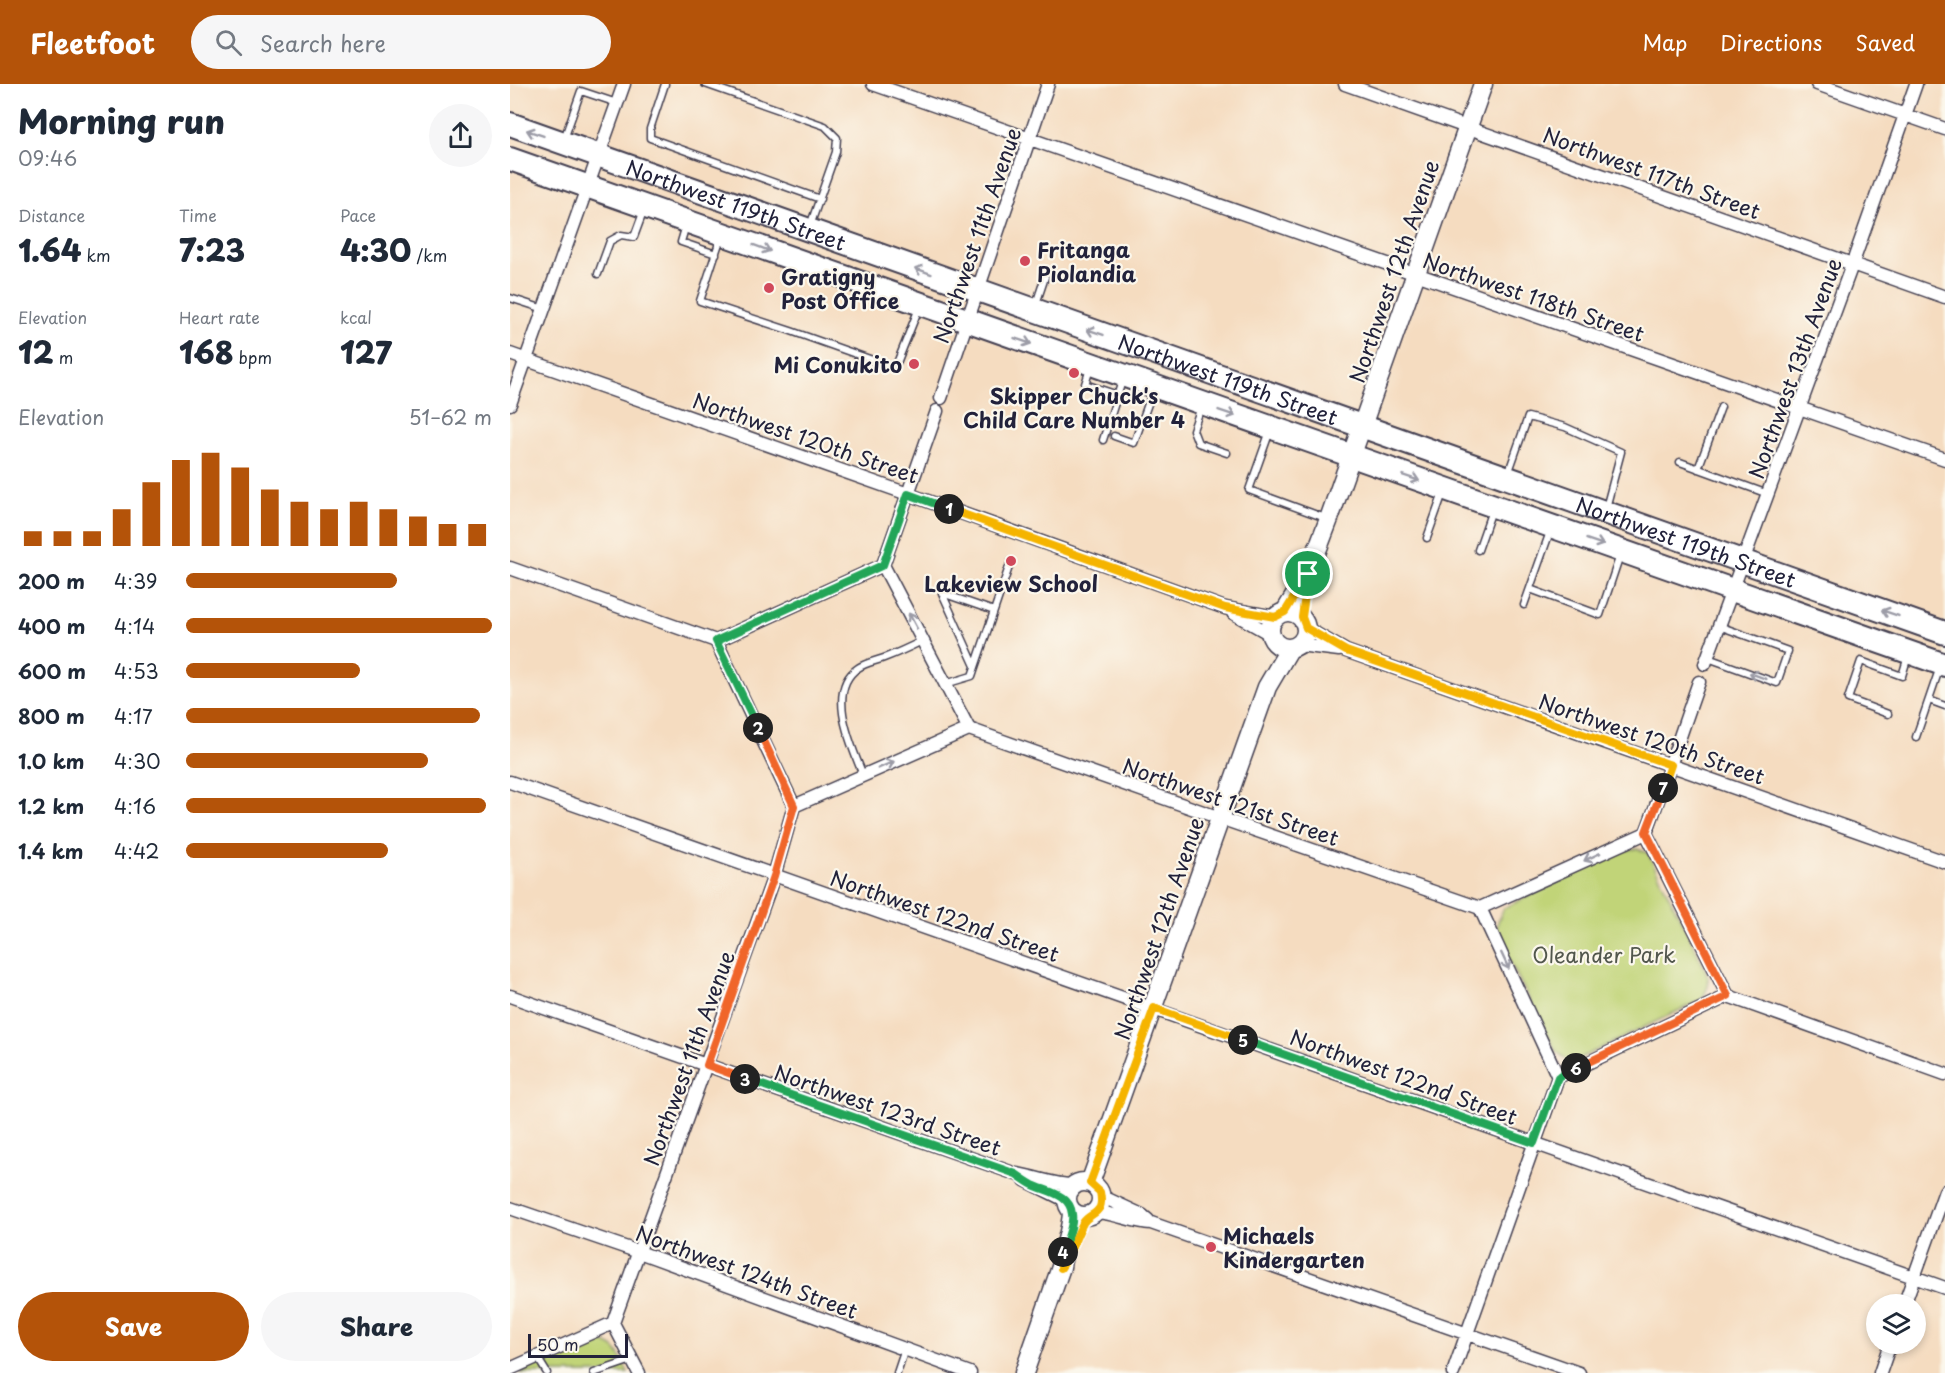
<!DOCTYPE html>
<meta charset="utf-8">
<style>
body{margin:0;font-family:"Playpen Sans",sans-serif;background:#f6f6f7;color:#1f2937;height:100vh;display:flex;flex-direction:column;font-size:22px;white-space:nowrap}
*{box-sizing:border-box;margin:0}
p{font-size:20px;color:#747a83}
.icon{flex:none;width:33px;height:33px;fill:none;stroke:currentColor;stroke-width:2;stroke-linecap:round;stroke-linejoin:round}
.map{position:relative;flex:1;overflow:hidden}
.panel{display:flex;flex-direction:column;background:#fff;width:510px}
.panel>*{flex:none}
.tools{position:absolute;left:1356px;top:1210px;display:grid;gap:12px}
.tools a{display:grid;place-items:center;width:60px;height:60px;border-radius:50%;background:#fff;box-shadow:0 3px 9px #0003;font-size:30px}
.scale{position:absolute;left:18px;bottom:15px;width:100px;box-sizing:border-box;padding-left:6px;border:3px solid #22223b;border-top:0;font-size:16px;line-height:21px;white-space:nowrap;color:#22223b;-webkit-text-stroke:4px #fbf7ec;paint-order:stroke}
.pin{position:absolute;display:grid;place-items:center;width:51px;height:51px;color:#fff;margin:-26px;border:3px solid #fff;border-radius:50%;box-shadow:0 2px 6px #0007}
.km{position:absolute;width:30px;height:30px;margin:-15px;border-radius:50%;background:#222;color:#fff;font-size:16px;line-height:30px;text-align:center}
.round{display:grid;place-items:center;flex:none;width:63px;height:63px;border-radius:32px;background:#f6f6f7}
.head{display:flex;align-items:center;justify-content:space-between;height:102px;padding:0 18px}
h1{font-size:33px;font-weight:800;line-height:45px}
.stats{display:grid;grid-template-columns:repeat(3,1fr);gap:9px;height:102px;padding:6px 18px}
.stats div{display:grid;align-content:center}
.stats b{font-size:30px;font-weight:800}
.stats small{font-size:16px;font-weight:400}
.stats p{font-size:16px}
.chart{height:168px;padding:12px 18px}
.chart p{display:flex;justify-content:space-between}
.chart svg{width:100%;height:108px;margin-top:6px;stroke:#b45309;stroke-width:6}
.button{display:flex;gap:12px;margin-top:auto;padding:12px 18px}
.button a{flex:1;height:69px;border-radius:36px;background:#b45309;color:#fff;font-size:24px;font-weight:800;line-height:69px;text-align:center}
.button a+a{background:#f6f6f7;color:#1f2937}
ul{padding:0 18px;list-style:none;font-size:20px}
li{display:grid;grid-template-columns:96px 72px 1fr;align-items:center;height:45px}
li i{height:15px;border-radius:8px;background:#b45309}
header{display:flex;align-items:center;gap:36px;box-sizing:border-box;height:84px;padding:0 30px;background:#b45309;color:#fff}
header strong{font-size:28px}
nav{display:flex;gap:33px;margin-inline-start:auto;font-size:21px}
.search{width:420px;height:54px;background:#f6f6f7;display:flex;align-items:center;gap:15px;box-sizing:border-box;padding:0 21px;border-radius:33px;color:#747a83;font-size:22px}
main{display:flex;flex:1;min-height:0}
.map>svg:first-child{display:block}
.green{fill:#c1d478;stroke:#727b5a;stroke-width:1.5}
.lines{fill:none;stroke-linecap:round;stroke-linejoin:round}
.lane-casing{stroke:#423e4f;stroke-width:9}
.street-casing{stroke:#423e4f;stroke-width:15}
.secondary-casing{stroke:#423e4f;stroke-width:21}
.highway-casing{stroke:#423e4f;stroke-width:26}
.lane{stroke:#fff;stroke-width:6}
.street{stroke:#fff;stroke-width:12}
.secondary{stroke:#fff;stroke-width:18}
.highway{stroke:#fff;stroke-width:22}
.oneway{stroke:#9c9ca7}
.split-1-casing{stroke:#fff;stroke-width:12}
.split-2-casing{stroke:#fff;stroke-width:12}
.split-3-casing{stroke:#fff;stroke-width:12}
.split-4-casing{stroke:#fff;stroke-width:12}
.split-5-casing{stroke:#fff;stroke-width:12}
.split-6-casing{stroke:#fff;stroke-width:12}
.split-7-casing{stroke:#fff;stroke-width:12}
.split-8-casing{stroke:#fff;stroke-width:12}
.split-1{stroke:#f5b400;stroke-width:8}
.split-2{stroke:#22a559;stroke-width:8}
.split-3{stroke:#f0652b;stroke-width:8}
.split-4{stroke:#22a559;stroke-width:8}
.split-5{stroke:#f5b400;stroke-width:8}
.split-6{stroke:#22a559;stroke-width:8}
.split-7{stroke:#f0652b;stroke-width:8}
.split-8{stroke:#f5b400;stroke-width:8}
.poi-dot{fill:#d1495b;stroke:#fbf7ec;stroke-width:2}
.labels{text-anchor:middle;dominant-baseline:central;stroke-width:4.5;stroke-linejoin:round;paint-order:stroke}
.street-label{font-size:21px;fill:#22223b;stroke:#fbf7ec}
.poi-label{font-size:21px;font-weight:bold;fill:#22223b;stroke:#fbf7ec;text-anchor:start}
.park-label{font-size:21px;fill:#52574d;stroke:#fbf7ec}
</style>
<header>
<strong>Fleetfoot</strong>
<div class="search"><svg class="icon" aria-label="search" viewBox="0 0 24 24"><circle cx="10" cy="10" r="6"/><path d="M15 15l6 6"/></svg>Search here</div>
<nav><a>Map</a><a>Directions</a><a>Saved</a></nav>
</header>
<main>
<section class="panel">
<div class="head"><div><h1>Morning run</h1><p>09:46</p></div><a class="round"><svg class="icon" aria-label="share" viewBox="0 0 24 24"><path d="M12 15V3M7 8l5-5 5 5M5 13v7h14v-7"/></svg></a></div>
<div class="stats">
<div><p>Distance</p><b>1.64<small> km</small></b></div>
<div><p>Time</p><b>7:23</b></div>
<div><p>Pace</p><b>4:30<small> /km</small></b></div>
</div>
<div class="stats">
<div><p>Elevation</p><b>12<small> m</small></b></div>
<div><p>Heart rate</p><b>168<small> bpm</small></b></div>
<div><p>kcal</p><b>127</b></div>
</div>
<div class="chart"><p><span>Elevation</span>51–62 m</p>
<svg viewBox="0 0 160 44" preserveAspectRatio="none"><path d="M5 44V38M15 44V38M25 44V38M35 44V29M45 44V18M55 44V9M65 44V6M75 44V12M85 44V21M95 44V26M105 44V29M115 44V26M125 44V29M135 44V32M145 44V35M155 44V35"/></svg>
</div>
<ul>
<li><b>200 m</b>4:39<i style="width:69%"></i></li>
<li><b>400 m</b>4:14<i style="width:100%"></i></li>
<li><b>600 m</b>4:53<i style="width:57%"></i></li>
<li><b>800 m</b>4:17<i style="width:96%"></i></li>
<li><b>1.0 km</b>4:30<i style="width:79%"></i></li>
<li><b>1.2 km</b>4:16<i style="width:98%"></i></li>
<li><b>1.4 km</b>4:42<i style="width:66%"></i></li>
</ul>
<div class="button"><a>Save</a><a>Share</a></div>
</section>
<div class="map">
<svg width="1435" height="1289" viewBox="0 0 1435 1289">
<rect width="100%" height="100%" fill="#fbf7ec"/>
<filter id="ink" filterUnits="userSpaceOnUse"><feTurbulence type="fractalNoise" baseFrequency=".0167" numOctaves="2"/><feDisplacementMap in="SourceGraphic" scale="12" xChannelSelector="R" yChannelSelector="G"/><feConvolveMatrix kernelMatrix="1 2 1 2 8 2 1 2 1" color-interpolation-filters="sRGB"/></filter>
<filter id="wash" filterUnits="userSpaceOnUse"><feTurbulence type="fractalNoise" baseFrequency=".008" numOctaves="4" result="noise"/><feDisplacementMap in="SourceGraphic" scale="24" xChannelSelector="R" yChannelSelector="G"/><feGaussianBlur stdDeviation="1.35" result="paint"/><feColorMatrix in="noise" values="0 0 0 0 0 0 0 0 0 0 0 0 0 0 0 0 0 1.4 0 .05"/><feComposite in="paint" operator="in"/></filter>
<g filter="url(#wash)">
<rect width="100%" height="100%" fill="#f5dcc0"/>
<path class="green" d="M1128 765 1138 769 1194 883C1201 898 1200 902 1191 916L1066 976 1056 975 1046 967 986 851 988 837 994 824 1114 766Z
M83 1255C108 1262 108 1267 118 1289H10Z"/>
</g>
<g filter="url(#ink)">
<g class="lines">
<defs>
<path id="lane" d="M155 0 140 45V54L310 115
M195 0 315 42 327 54 326 68 300 142
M54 55 71 7 107 19
M176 141 171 158 206 170
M211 153 190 217 281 247 385 284 409 224
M88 190 100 157 111 151 124 153 134 126
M0 214 34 225
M525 223 535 193
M580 285 575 300 608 311
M691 323 683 346 688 359 717 369
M760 347 739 406 818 435
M604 352 624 359 643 306
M593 356 613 294
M1170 378 1258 410
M1188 385 1211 323
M998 390 1018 333 1055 343 1111 368 1096 424
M917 454 933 409
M968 466 982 426
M1020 505 1090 531 1110 471
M1014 521 1041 445
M1198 574 1267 599 1278 567 1209 542
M465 582 432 509 484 527
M435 600 462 592 501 477
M1419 616 1435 622
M1378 630 1338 615 1351 577 1392 592 1398 572
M1406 653 1430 583
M353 691C342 663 315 606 348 584 355 579 366 577 374 574 387 569 400 563 412 557
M27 1273 37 1289
M84 1289 122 1276
M387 1289 395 1265"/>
<path id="street" d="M363 0 1435 375
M835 0 1435 213
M1307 0 1435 45
M0 270 398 410 715 524 765 533
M431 314 538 0
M0 320 114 0
M373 481 459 645
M0 484 206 557
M723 529 760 550
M796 544 836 567 1435 778
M206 557 373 481 427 327
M789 561 829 566
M1195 580 1342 181 1406 0
M459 645 710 734 970 824
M0 698 1435 1204
M284 722 459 645
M1136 749 1218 912
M970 824 1136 749C1155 699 1171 648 1189 598
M0 912 506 1090C527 1093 546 1102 566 1101
M1218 912 1435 990
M1048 993 1218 912
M515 1096 557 1117
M591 1112 632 1131 638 1136
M0 1124 129 1168 460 1289
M586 1128C605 1129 622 1138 641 1139L1069 1289
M1394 1221 1435 1107
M103 1239 129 1289
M0 1285 103 1239 264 792 284 722 206 557
M943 1289 1048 993 970 824
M1370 1289 1380 1260"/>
<path id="secondary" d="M760 546a18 18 0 1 1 36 0a18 18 0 1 1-36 0Z
M775 528 798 490 819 435 973 0
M557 1115a17 17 0 1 1 34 0a17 17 0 1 1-34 0Z
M580 1099 757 603 780 564
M514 1289 551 1183C553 1164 562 1146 562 1127"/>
<g id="highway">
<path id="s1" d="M0 40 1435 549"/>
<path d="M0 75 1435 581"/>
</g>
</defs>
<use href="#lane" class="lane-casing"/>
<use href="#street" class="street-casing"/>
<use href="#secondary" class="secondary-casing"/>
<use href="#highway" class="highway-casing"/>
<use href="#lane" class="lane"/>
<use href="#street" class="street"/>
<use href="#secondary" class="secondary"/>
<use href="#highway" class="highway"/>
</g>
<defs><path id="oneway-shaft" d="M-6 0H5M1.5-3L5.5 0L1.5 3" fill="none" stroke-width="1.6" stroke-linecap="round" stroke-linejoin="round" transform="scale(1.5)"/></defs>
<g class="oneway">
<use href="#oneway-shaft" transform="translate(25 49) rotate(-161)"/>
<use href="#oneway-shaft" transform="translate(252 164) rotate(20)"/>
<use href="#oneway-shaft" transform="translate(413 187) rotate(-160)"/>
<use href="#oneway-shaft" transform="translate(585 248) rotate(-161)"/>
<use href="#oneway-shaft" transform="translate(513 257) rotate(19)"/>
<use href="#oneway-shaft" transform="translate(717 329) rotate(19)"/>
<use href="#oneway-shaft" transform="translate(901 394) rotate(19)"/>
<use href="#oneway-shaft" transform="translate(1085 458) rotate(19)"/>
<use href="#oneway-shaft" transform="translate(1380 529) rotate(-161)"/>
<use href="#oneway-shaft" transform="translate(403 537) rotate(-118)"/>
<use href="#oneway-shaft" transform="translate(1248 592) rotate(-160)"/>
<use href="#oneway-shaft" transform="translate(376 681) rotate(-24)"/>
<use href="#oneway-shaft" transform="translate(1082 773) rotate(155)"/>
<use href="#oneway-shaft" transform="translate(995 877) rotate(65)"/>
</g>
</g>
<g class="lines" filter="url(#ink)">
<defs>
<path id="split-1" d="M439 425 715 524 765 533 775 528 798 490"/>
<path id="split-2" d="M248 644 206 557 373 481 398 410 439 425"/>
<path id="split-3" d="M235 995 197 981 264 792 284 722 248 644"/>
<path id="split-4" d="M235 995 506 1090C512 1094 517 1098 523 1101 538 1108 560 1110 562 1130 564 1142 556 1157 553 1168"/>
<path id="split-5" d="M553 1168 551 1184C561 1170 565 1154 573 1139 578 1131 586 1131 590 1123 592 1118 591 1113 590 1108L580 1099 644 924 733 956"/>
<path id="split-6" d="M733 956 1024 1059 1048 993 1066 984"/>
<path id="split-7" d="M1066 984 1218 912 1136 748 1153 704"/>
<path id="split-8" d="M798 490 792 533 796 544 836 567 1161 681 1153 704"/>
</defs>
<use href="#split-1" class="split-1-casing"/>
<use href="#split-2" class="split-2-casing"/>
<use href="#split-3" class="split-3-casing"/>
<use href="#split-4" class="split-4-casing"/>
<use href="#split-5" class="split-5-casing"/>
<use href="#split-6" class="split-6-casing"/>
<use href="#split-7" class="split-7-casing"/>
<use href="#split-8" class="split-8-casing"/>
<use href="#split-1" class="split-1"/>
<use href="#split-2" class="split-2"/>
<use href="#split-3" class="split-3"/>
<use href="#split-4" class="split-4"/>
<use href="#split-5" class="split-5"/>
<use href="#split-6" class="split-6"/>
<use href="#split-7" class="split-7"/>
<use href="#split-8" class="split-8"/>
</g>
<g class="poi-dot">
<circle cx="515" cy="177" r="6"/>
<circle cx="259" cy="204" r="6"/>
<circle cx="404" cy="280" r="6"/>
<circle cx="564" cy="289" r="6"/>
<circle cx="501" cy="477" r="6"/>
<circle cx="701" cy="1163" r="6"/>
</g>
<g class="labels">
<g class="street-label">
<text transform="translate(1142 88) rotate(20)">Northwest 117th Street</text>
<text stroke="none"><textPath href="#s1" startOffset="240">Northwest 119th Street</textPath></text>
<text transform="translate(466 151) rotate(-71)">Northwest 11th Avenue</text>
<text transform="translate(883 187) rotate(-71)">Northwest 12th Avenue</text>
<text transform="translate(1024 212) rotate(19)">Northwest 118th Street</text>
<text transform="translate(1284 284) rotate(-70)">Northwest 13th Avenue</text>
<text stroke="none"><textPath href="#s1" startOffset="762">Northwest 119th Street</textPath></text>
<text transform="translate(296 353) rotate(19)">Northwest 120th Street</text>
<text stroke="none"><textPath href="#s1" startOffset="1248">Northwest 119th Street</textPath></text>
<text transform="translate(1142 654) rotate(19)">Northwest 120th Street</text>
<text transform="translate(721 717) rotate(19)">Northwest 121st Street</text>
<text transform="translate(435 831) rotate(19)">Northwest 122nd Street</text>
<text transform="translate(648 844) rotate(-71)">Northwest 12th Avenue</text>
<text transform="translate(178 974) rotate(-70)">Northwest 11th Avenue</text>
<text transform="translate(894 992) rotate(20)">Northwest 122nd Street</text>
<text transform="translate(378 1025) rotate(19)">Northwest 123rd Street</text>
<text transform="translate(237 1187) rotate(20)">Northwest 124th Street</text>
</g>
<g class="poi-label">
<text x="527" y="165">Fritanga<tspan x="527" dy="24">Piolandia</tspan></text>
<text x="271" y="192">Gratigny<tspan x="271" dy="24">Post Office</tspan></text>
<text x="392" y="280" text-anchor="end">Mi Conukito</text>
<text x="564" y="311" text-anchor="middle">Skipper Chuck's<tspan x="564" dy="24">Child Care Number 4</tspan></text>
<text x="501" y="499" text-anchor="middle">Lakeview School</text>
<text x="713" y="1151">Michaels<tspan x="713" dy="24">Kindergarten</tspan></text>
</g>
<g class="park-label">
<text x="1094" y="870">Oleander Park</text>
</g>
</g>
</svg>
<div class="tools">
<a><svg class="icon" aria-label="layers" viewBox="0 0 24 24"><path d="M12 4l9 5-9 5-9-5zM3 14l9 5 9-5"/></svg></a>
</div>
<div class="scale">50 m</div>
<div class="pin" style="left:798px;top:490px;background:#1e9e55"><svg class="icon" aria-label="arrive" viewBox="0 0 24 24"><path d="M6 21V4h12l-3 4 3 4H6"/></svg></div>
<b class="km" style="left:439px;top:425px">1</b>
<b class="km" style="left:248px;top:644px">2</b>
<b class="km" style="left:235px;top:995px">3</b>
<b class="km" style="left:553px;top:1168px">4</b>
<b class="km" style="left:733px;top:956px">5</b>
<b class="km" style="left:1066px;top:984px">6</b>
<b class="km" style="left:1153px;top:704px">7</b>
</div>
</main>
